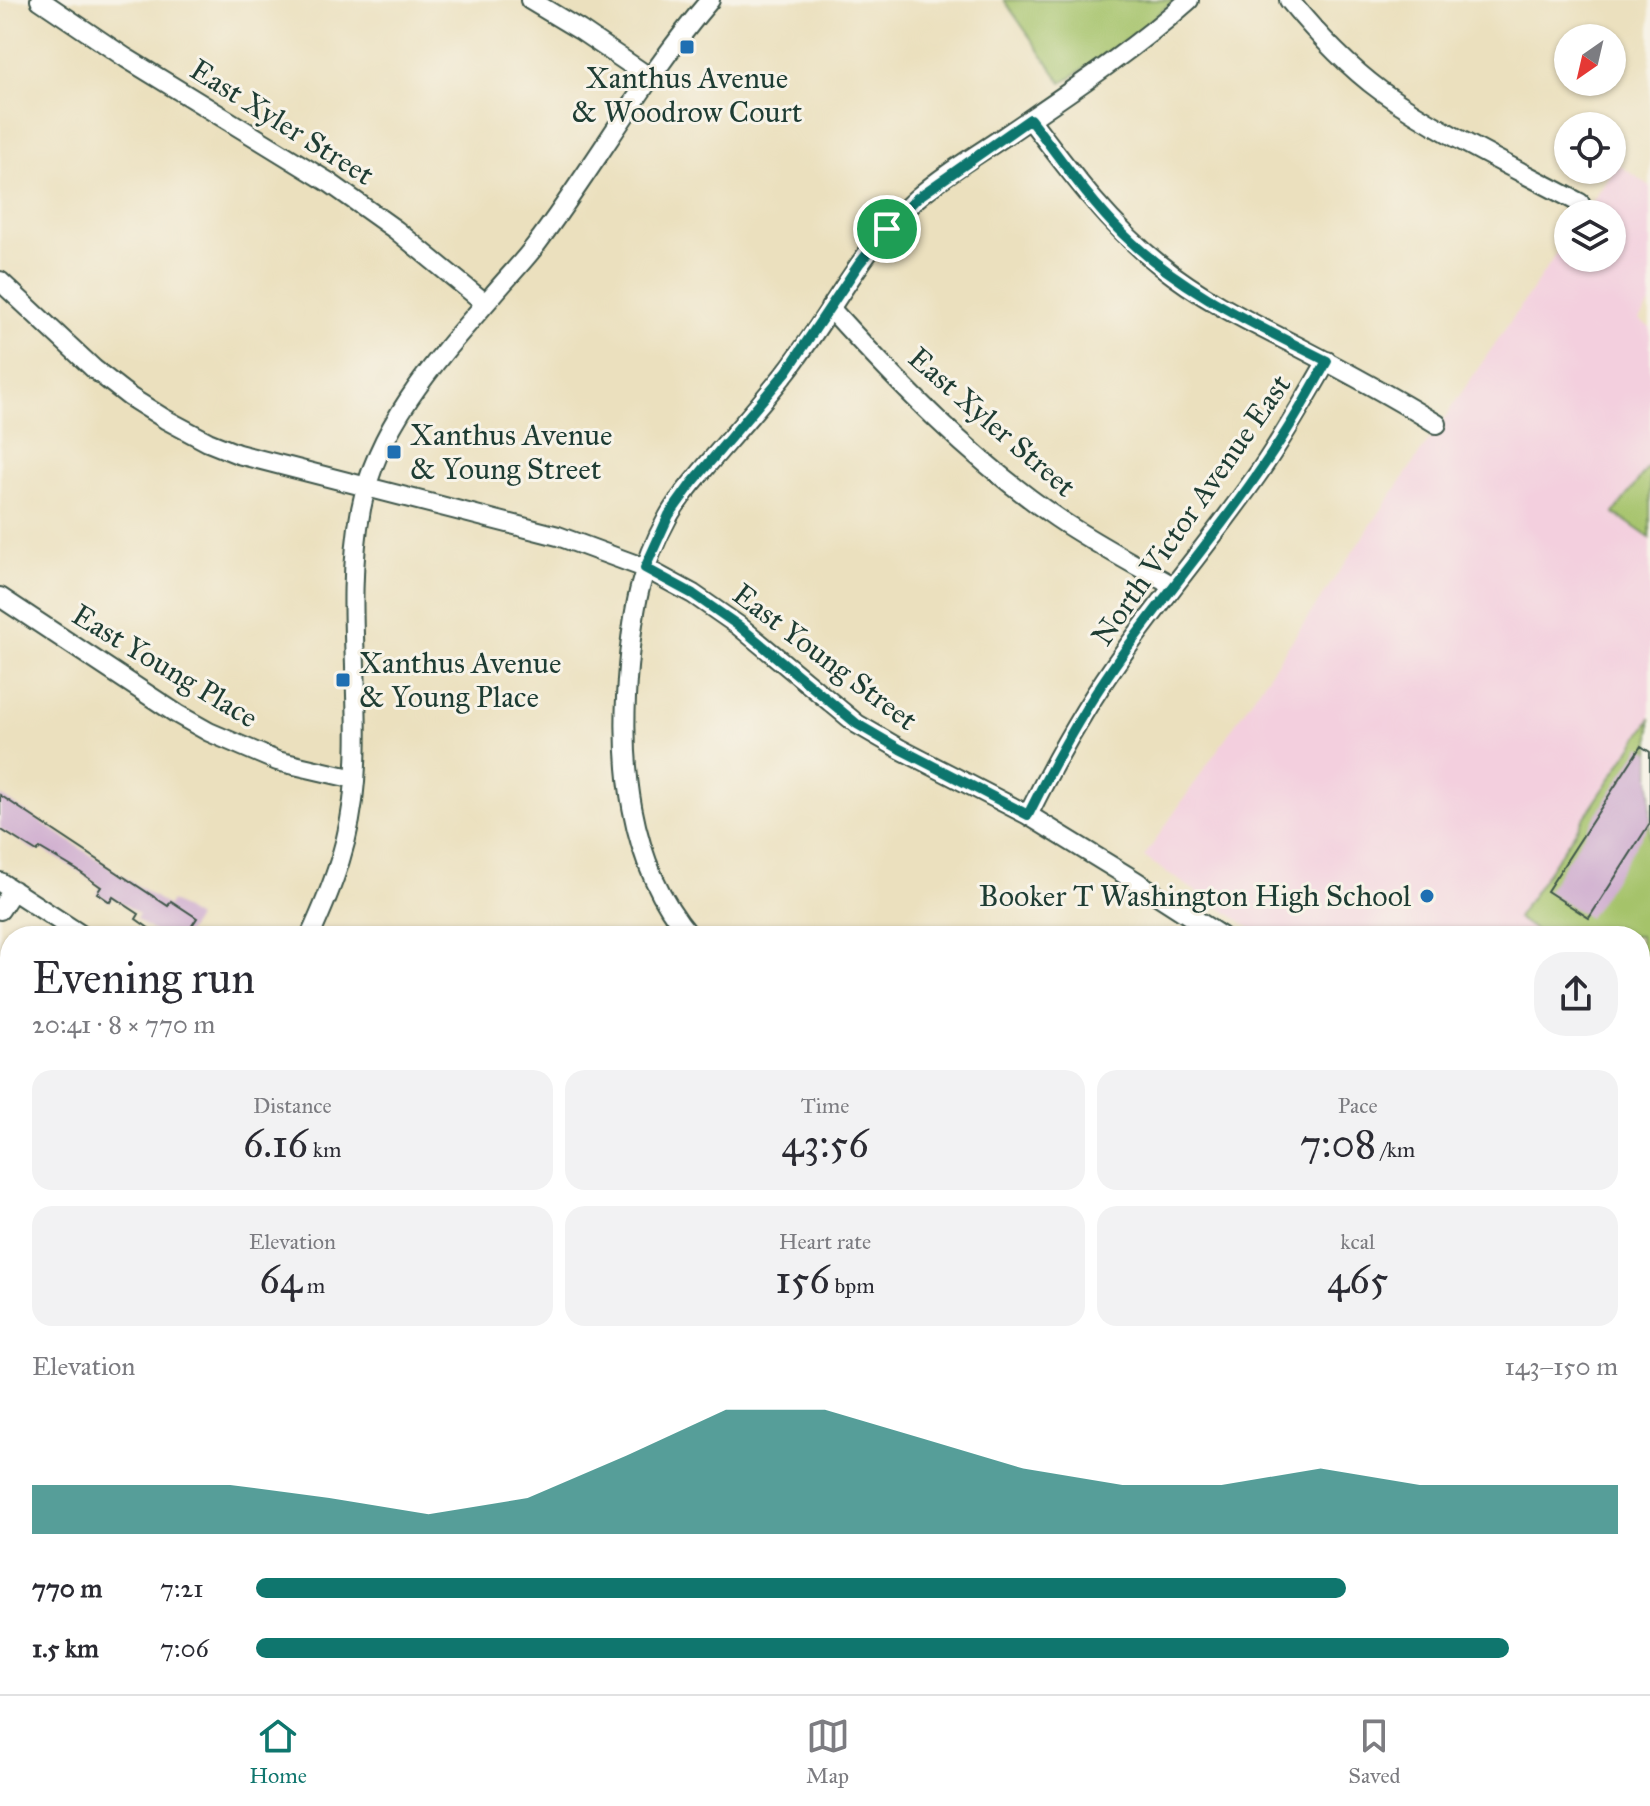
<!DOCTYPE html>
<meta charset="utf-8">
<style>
body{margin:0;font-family:"IM FELL Great Primer",serif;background:#f2f2f3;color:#2b2b33;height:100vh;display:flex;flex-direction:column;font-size:30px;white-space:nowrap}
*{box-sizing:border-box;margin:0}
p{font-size:26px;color:#7c7c81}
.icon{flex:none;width:44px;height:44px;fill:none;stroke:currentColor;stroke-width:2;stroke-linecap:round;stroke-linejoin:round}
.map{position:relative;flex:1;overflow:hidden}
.sheet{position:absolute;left:0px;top:926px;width:1650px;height:768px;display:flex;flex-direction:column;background:#fff;border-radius:32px 32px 0 0;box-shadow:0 2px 6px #0004}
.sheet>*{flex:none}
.needle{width:52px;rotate:214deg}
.tools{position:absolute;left:1554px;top:24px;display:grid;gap:16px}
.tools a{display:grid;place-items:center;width:72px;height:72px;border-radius:50%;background:#fff;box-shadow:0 2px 6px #0004;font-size:40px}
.pin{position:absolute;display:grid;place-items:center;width:68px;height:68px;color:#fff;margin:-34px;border:4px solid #fff;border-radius:50%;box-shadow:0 2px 8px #0007}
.round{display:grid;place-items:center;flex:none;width:84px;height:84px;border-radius:32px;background:#f2f2f3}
.summary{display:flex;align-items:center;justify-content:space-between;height:136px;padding:0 32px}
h1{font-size:44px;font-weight:600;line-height:60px}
.metrics{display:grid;grid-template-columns:repeat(3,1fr);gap:12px;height:136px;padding:8px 32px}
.metrics div{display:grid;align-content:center;border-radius:20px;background:#f2f2f3;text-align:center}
.metrics b{font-size:40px;font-weight:600}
.metrics small{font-size:22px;font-weight:400}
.metrics p{font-size:22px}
.chart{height:224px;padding:16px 32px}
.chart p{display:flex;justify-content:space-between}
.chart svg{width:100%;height:144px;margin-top:8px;fill:#0f766e;opacity:.7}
ul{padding:0 32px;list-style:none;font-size:26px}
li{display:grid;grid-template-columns:128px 96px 1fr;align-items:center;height:60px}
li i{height:20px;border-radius:10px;background:#0f766e}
.dock{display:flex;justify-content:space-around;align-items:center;height:112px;border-top:2px solid #e1e1e2;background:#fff;font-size:22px;color:#7c7c81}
.dock a{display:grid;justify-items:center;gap:4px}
.dock .current{color:#0f766e}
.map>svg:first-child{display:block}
.built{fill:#f3cfde}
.green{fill:#a5c36b;stroke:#628050;stroke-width:2}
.building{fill:#cfadcf}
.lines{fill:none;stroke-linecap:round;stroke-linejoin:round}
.minor-casing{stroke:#3e5549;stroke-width:22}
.major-casing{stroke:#3e5549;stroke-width:26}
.minor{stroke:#fff;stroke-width:18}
.major{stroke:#fff;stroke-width:22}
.route-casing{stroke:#fff;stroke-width:16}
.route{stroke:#0f766e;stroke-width:10}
.poi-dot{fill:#1f6fb2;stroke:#f7f3e8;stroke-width:3}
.labels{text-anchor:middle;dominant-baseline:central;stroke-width:6;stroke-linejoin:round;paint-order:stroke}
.poi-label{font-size:30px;fill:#1f3d34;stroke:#f7f3e8;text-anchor:start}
.street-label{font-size:30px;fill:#1f3d34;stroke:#f7f3e8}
</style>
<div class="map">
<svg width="1650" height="1694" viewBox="0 0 1650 1694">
<rect width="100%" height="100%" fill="#f7f3e8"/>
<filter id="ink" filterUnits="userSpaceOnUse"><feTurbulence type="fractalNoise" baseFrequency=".0125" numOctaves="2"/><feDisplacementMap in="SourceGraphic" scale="16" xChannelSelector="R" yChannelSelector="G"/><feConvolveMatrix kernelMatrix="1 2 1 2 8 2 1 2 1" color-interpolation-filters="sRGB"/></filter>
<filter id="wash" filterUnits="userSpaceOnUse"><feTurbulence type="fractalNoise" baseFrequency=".006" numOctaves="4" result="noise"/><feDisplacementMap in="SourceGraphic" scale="32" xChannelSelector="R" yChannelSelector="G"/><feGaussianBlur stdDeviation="1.8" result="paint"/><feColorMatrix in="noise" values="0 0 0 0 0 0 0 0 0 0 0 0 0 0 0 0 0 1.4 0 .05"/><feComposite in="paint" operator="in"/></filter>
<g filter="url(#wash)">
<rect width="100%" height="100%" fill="#ebe0be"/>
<path class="built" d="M1618 164 1650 186V304L1639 320 1650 327V1694H1507L1492 1684H1640V936H1263L1144 857 1568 237V258H1612V214H1584Z"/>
<path class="green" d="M1004 0H1175L1132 36 1062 83Z
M1650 465V538L1614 513Z
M1650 720V1157H1640V936H1543L1517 918Z"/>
<g id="blocks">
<path class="building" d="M1641 746 1650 752V823L1589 918 1547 891Z
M0 795 168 906 171 901 197 918 185 936H160L136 919 139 914 113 897 110 902 97 893 101 887 77 870 40 848 37 852 0 829Z"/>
</g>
</g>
<g filter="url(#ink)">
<use href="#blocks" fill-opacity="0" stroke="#3e5549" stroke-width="2"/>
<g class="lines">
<defs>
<path id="minor" d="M40 0 126 58 330 183 396 230 485 303
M530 0 580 30 649 77
M1289 0C1316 33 1347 66 1381 91 1443 135 1513 167 1580 203
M1030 119C1070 172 1108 224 1160 265 1202 299 1250 322 1297 346 1345 371 1391 396 1437 424
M0 281 94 369 130 397 165 419 208 442 238 454 285 466 558 536 645 568 693 594 739 626 857 724 900 749 1028 815 1134 880 1221 936
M830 308C899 384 972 460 1057 518 1094 543 1134 564 1173 586
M0 597 177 714 209 732 277 761 355 779
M1028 815C1056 758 1087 703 1124 652 1168 591 1217 533 1260 471 1284 436 1305 399 1327 361
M0 882 83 936
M0 910 13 890
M310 936C334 884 351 838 355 781 362 691 344 599 361 509 377 425 437 359 492 296 506 279 522 263 535 246 596 165 644 77 710 0
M690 936C627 862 620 760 628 667 633 612 640 567 668 517 678 498 694 481 708 464 734 434 761 404 786 372 831 315 861 248 916 199 943 175 975 156 1005 136 1068 93 1132 51 1189 0
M1640 1292 1650 1278
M0 1612 10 1597
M0 1665 10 1672
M27 1684 41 1694
M1442 1684 1457 1694
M569 1694 575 1684
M1368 1694 1375 1684"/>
<path id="major" d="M0 1353 10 1359
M503 1684 519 1694"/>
</defs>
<use href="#minor" class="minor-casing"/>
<use href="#major" class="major-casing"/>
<use href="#minor" class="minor"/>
<use href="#major" class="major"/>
</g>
</g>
<g class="lines" filter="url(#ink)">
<defs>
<path id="route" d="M1030 119C1060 158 1088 199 1123 234 1181 291 1256 325 1327 361 1314 384 1301 408 1287 430 1238 508 1178 578 1124 652 1087 703 1056 758 1028 815L900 749 857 724 739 626 693 594 645 568 669 515 692 483 787 371 859 264 887 229 917 198Z"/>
</defs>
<use href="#route" class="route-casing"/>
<use href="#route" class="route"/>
</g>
<g class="poi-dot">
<rect x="679" y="39" width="16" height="16" rx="4"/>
<rect x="386" y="444" width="16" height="16" rx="4"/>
<rect x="335" y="672" width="16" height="16" rx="4"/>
<circle cx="1427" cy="896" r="8"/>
</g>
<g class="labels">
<g class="poi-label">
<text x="687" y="78" text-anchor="middle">Xanthus Avenue<tspan x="687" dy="34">&amp; Woodrow Court</tspan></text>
<text x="410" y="435">Xanthus Avenue<tspan x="410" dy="34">&amp; Young Street</tspan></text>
<text x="359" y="663">Xanthus Avenue<tspan x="359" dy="34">&amp; Young Place</tspan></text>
<text x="1411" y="896" text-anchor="end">Booker T Washington High School</text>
</g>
<g class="street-label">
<text transform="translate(282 122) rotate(32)">East Xyler Street</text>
<text transform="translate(992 422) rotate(41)">East Xyler Street</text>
<text transform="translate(1191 510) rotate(-55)">North Victor Avenue East</text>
<text transform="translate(825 657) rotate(37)">East Young Street</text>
<text transform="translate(165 666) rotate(31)">East Young Place</text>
</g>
</g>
</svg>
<div class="tools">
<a><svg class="needle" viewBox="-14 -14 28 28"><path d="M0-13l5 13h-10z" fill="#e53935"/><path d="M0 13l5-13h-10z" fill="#7c7c81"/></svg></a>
<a><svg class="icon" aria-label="locate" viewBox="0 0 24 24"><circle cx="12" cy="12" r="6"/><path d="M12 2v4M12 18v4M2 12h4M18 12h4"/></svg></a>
<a><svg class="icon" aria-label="layers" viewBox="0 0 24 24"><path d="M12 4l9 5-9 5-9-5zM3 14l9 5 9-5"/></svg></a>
</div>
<div class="pin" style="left:887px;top:229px;background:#1e9e55"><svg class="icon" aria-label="arrive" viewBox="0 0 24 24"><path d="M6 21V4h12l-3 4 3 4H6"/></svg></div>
<section class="sheet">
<div class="summary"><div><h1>Evening run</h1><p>20:41 · 8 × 770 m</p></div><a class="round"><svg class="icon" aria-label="share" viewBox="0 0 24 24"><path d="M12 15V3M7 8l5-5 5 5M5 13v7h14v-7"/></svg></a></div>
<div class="metrics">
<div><p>Distance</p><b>6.16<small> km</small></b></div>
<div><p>Time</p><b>43:56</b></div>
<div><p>Pace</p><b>7:08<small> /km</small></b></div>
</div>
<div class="metrics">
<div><p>Elevation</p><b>64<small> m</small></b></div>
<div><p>Heart rate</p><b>156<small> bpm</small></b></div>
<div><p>kcal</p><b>465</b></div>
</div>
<div class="chart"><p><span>Elevation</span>143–150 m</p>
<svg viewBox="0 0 160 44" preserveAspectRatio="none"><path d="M0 44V29L10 29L20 29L30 33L40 38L50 33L60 20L70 6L80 6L90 15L100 24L110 29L120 29L130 24L140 29L150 29L160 29V44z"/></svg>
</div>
<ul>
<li><b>770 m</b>7:21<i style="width:80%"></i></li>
<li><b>1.5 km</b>7:06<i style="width:92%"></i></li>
</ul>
</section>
</div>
<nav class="dock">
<a class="current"><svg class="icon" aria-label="home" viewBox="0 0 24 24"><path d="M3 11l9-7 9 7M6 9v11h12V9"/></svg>Home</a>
<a><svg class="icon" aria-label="map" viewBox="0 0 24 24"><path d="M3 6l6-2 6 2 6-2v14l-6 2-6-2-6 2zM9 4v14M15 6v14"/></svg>Map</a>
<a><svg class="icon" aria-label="saved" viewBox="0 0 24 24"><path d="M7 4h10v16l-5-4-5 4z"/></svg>Saved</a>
</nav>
